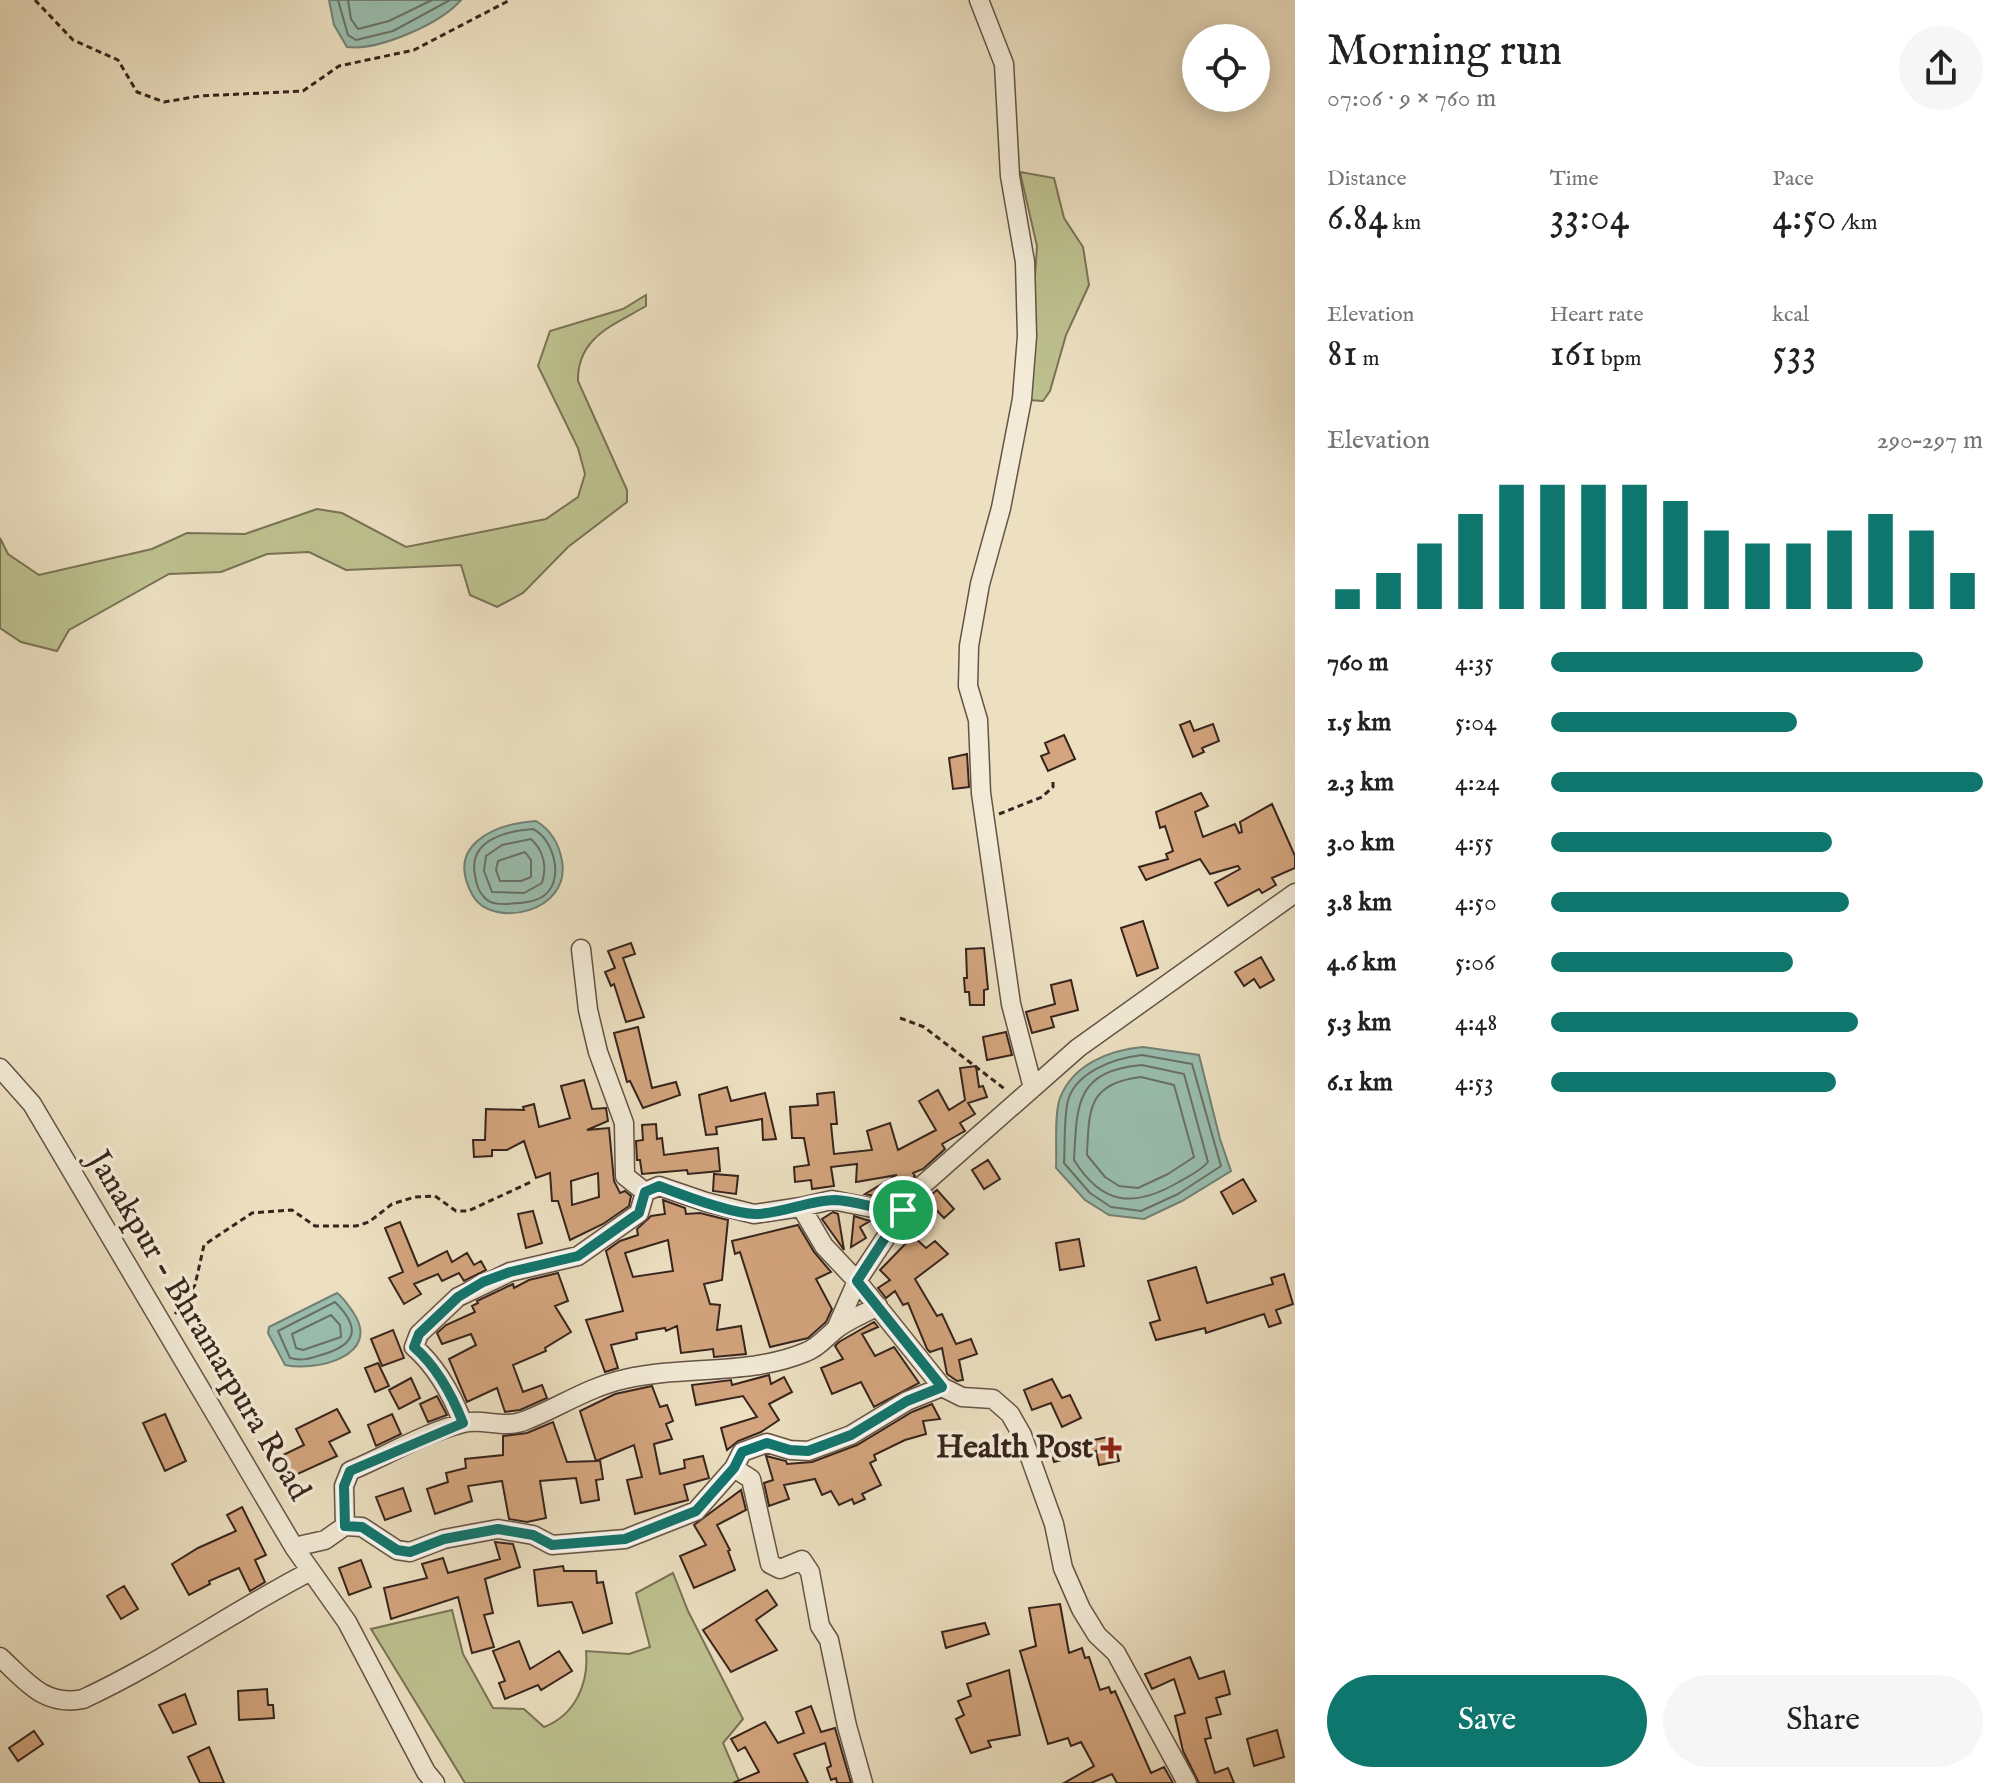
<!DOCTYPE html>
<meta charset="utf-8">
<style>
body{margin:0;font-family:"IM FELL English",serif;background:#f6f6f6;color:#222;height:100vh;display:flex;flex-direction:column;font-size:30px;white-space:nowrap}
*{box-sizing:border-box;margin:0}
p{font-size:26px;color:#767676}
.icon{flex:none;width:44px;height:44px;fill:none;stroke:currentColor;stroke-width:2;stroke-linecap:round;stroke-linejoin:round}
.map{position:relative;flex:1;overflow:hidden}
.panel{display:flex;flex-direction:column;background:#fff;width:720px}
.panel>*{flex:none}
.controls{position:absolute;left:1182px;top:24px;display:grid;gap:16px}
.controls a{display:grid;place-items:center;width:88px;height:88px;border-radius:50%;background:#fff;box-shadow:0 4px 20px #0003;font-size:40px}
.pin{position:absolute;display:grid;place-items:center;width:68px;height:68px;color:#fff;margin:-34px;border:4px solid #fff;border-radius:50%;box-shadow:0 2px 8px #0007}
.round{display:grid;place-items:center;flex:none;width:84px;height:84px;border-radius:42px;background:#f6f6f6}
.head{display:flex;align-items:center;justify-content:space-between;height:136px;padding:0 32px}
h1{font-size:44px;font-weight:600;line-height:60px}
.figures{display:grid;grid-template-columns:repeat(3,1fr);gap:12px;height:136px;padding:8px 32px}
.figures div{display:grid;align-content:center}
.figures b{font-size:40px;font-weight:600}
.figures small{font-size:22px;font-weight:400}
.figures p{font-size:22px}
.chart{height:224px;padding:16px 32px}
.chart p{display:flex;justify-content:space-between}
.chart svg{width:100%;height:144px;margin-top:8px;stroke:#0f766e;stroke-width:6}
.button{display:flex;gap:16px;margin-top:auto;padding:16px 32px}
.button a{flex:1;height:92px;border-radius:48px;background:#0f766e;color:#fff;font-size:32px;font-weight:600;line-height:92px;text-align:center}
.button a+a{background:#f6f6f6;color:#222}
ul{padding:0 32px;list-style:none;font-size:26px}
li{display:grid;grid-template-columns:128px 96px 1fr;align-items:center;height:60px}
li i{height:20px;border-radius:10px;background:#0f766e}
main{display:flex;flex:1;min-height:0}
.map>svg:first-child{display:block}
.green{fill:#bdc18f;stroke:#7a7256;stroke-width:2}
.water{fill:#99bdae;stroke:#728074;stroke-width:2}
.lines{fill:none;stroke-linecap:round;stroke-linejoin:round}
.shore{stroke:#687066;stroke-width:2}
.building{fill:#d3a47d;stroke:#37241d;stroke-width:2;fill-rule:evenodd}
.minor-casing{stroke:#645346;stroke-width:21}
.path{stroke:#37241d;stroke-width:3;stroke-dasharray:6 4;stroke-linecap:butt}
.minor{stroke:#f3ebd7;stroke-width:18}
.route-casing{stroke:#fff;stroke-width:16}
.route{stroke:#0f766e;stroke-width:10}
.poi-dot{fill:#8f2418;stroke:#f3ebd7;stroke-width:3}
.labels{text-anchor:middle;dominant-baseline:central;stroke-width:7;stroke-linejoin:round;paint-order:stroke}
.street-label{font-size:32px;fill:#37241d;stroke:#f3ebd7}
.poi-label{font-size:32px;font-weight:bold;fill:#37241d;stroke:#f3ebd7;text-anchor:end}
</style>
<main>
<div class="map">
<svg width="1295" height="1783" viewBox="0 0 1295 1783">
<rect width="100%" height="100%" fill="#ece0c1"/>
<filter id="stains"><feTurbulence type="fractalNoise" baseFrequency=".0025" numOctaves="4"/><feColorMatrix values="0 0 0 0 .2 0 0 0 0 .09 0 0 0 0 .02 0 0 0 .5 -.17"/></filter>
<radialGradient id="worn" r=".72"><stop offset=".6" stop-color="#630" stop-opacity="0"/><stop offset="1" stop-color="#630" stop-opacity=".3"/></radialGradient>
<path class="green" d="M1020 172 1054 178 1064 218 1083 247 1089 285 1066 335 1050 391 1043 401 1028 400 1032 389V322L1037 246Z
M646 295V306C614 325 577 337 578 381L627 490V502L568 547 523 593 497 607 470 595 461 565 346 570 309 552 267 554 221 572 169 574 69 630 57 651 21 642 0 628V538L8 554 39 575 152 549 187 533 245 534 317 509 342 513 406 547 546 519 578 497 585 474 578 448 538 366 550 331 623 309Z
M673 1573 688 1611 743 1719 723 1743 740 1783H465L371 1629 452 1610 463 1654 493 1708 524 1709 544 1727C575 1715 589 1684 586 1651L629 1654 650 1647 636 1593Z"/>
<path class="water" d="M329 0H461C440 24 378 51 347 47L334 25Z
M536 821C551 830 559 843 562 861 571 913 492 929 473 896 444 845 494 824 536 821Z
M1143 1047 1199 1055 1220 1139 1231 1171 1182 1201 1144 1219 1109 1215 1085 1200 1056 1168C1057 1150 1054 1114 1060 1098 1073 1064 1110 1050 1143 1047Z
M337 1293C344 1298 348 1305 353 1312 383 1356 315 1372 285 1365L268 1333 269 1327Z"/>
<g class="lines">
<path class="shore" d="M338 0 348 35 356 40 393 31 450 0
M348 0 351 19 358 29 389 21 432 0
M533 829C554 839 566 882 542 897 532 903 518 903 506 904 498 904 490 904 484 897 478 891 476 883 475 875 468 840 506 831 533 829Z
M531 839C544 851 547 867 542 883L524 893 492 892 484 871 486 856 502 845Z
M525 852 531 860V877L521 881H500L496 870 498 861Z
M1142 1055 1192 1064 1221 1166 1178 1194 1141 1211 1111 1207 1090 1193 1064 1163C1065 1144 1064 1124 1067 1105 1072 1073 1114 1058 1142 1055Z
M1142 1065 1184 1074 1208 1162C1201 1171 1187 1177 1177 1183 1133 1208 1102 1205 1074 1160 1077 1105 1075 1071 1142 1065Z
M1141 1077 1174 1085 1194 1157 1168 1174 1138 1188 1119 1186 1105 1177 1087 1155C1089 1111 1087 1083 1141 1077Z
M335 1302C362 1329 356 1345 321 1355 309 1359 302 1361 290 1358L278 1331Z
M331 1315 340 1325 341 1337 303 1350 296 1348 292 1334Z"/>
</g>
<path class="building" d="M1190 721 1194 731 1213 724 1219 741 1202 748 1204 752 1193 757 1180 725Z
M1064 735 1075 759 1048 771 1041 756 1049 753 1045 743Z
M967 754 969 787 953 789 949 758Z
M1201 793 1208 806 1195 812 1203 837 1235 824 1239 833 1242 832 1240 822 1272 804 1295 856V868L1272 878 1276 885 1262 893 1259 889 1228 906 1215 883 1240 869 1238 866 1210 874 1200 859 1146 880 1139 867 1168 859 1166 854 1173 851 1165 826 1160 828 1156 812Z
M1143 921 1158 968 1137 976 1121 928Z
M631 943 635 954 623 958 644 1017 626 1022 614 984 611 986 605 972 615 968 608 951Z
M984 948 988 989 984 990V1005H970L969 992H965L964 978H967L966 949Z
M1261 957 1274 980 1260 988 1254 979 1244 986 1235 972Z
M1071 980 1078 1010 1051 1017 1054 1027 1032 1033 1026 1012 1055 1004 1051 985Z
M638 1027 652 1088 676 1082 680 1095 643 1108 630 1081 627 1082 614 1033Z
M1006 1032 1012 1055 987 1060 983 1037Z
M976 1066 979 1087 983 1086 987 1097 968 1103 975 1114 960 1123 965 1131 942 1144 945 1149 923 1169 913 1173 915 1176 902 1192 892 1197 890 1194 878 1197 865 1194 897 1175 856 1182 857 1164 831 1167 834 1186 812 1189 811 1180 795 1182 794 1167 809 1165 804 1138H792L790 1107 818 1105 817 1094 834 1092 837 1124H831L834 1154 872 1150 867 1131 890 1123 898 1150 936 1130 919 1101 938 1090 949 1110 965 1100 960 1068Z
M584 1080 592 1109 606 1108 608 1121 587 1130 609 1128 614 1181 620 1193 625 1191 631 1196 629 1206 603 1224 570 1240 558 1201H552L550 1173 536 1178 524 1141 507 1150H492V1156L474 1157 473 1140H485L486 1109 524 1110 523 1107 534 1104 539 1127 570 1118 561 1086ZM598 1173 599 1197 572 1205 571 1181Z
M727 1087 731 1101 765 1093 776 1139 763 1140 762 1119 716 1127 717 1134 706 1135 699 1095Z
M656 1124 657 1139 662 1138 664 1155 718 1148 720 1171 688 1174 687 1170 642 1174 640 1160H637L636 1141 643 1140 642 1125Z
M988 1160 1000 1179 984 1189 972 1170Z
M714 1174 738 1176 736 1194 713 1191Z
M1243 1179 1256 1201 1233 1214 1221 1192Z
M937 1190 954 1209 944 1218 926 1199Z
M663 1200 685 1208 686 1214 700 1213 728 1220 722 1280 704 1284 710 1304 720 1305 717 1330 741 1326 746 1354 714 1357 713 1349 681 1353 677 1326 666 1331 665 1328 636 1333 637 1339 611 1345 618 1368 605 1372 586 1320 623 1311 606 1251 620 1241 638 1235 637 1229 651 1216 665 1214ZM668 1240 673 1271 633 1277 625 1253Z
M533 1211 542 1243 526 1248 518 1214Z
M833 1212 838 1214 844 1250 822 1219Z
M854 1216 870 1221 860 1227 866 1238 851 1247Z
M400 1222 418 1266 447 1251 452 1262 467 1253 474 1265 481 1261 486 1270 464 1281 459 1273 442 1281 438 1274 414 1284 421 1294 404 1304 389 1278 403 1272 385 1228Z
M798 1225 814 1252 831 1272 816 1279 832 1309 826 1322 808 1338 770 1347 740 1252 735 1254 732 1241Z
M913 1236 926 1248 935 1241 948 1254 915 1279 937 1316 942 1314 956 1344 971 1339 977 1354 959 1360 963 1380 957 1381 947 1374 942 1348 930 1352 927 1349 908 1303 903 1305 895 1291 886 1298 878 1288 890 1280 880 1270Z
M1079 1239 1084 1266 1060 1270 1056 1243Z
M1196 1267 1207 1303 1273 1284 1271 1278 1284 1274 1293 1304 1276 1310 1281 1323 1269 1327 1264 1314 1206 1333 1205 1328 1156 1340 1150 1323 1160 1320 1148 1281Z
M558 1273 568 1301 555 1306 571 1332 545 1348 546 1351 513 1365 523 1392 542 1385 547 1398 520 1410 505 1412 497 1388 467 1402 449 1359 476 1345 471 1334 442 1344 437 1333 446 1325 475 1312 472 1306 478 1303 477 1301 513 1284 514 1288 529 1280Z
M874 1322 878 1327 862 1334 875 1356 894 1347 919 1383 874 1407 861 1382 832 1394 821 1368 843 1359 835 1346 839 1342Z
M393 1330 404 1358 382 1366 371 1339Z
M378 1363 389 1386 375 1392 365 1368Z
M769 1375 771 1384 784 1377 792 1392 769 1404 779 1420 761 1432 738 1441 727 1450 721 1428 757 1417 743 1396 696 1405 692 1385 731 1380 732 1385Z
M411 1378 420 1398 399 1409 389 1390Z
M1052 1379 1062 1398 1070 1395 1081 1418 1062 1427 1051 1403 1032 1410 1024 1390Z
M652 1386 660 1407 667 1405 673 1421 666 1424 672 1439 654 1444 660 1474 685 1468 684 1460 703 1456 709 1478 684 1485 688 1500 635 1514 627 1480 642 1477 634 1445 596 1461 600 1460 603 1479 596 1480 599 1500 581 1503 576 1478 540 1481 546 1518 527 1522 509 1519 502 1481 468 1486 472 1501 435 1514 427 1489 448 1482 446 1473 466 1468 465 1459 503 1455V1436L527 1433 553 1422 567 1462 596 1461 580 1411 615 1394Z
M437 1396 447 1415 428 1422 420 1404Z
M932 1404 940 1419 923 1421 926 1434 905 1440 874 1455 876 1460 870 1463 881 1485 862 1494 865 1499 854 1504 852 1499 839 1505 831 1491 822 1495 815 1479 784 1485 789 1499 769 1506 764 1483 773 1480 766 1456 786 1461 787 1464 812 1462 857 1445 912 1412Z
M337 1409 350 1432 329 1442 337 1456 291 1477 281 1456 304 1445 296 1429Z
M165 1414 186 1461 165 1471 143 1423Z
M392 1414 401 1434 376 1446 368 1425Z
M1113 1436 1119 1461 1099 1465 1096 1451 1054 1462 1051 1449Z
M403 1488 411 1511 385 1520 376 1497Z
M741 1490 746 1510 717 1525 730 1550 728 1551 735 1570 694 1588 680 1556 706 1545 694 1525Z
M242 1507 266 1555 255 1560 265 1582 250 1591 239 1568 209 1581 210 1584 189 1595 172 1564 198 1548 236 1531 227 1515Z
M495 1542 513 1544 520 1567 485 1579 493 1613 484 1615 494 1647 472 1653 458 1597 391 1619 384 1588 427 1578 422 1564 443 1558 448 1573 500 1559Z
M361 1560 371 1587 349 1595 339 1568Z
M563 1566 564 1571H596L597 1583 603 1582 612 1623 583 1633 572 1602 538 1606 534 1570Z
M124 1586 138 1609 121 1619 107 1596Z
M767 1590 777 1605 756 1620 777 1650 731 1672 703 1630Z
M1060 1604 1069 1653 1082 1648 1085 1658 1089 1657 1100 1690 1109 1687 1111 1693 1115 1691 1151 1773 1164 1767 1173 1783H1117L1112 1774 1091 1783H1064L1094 1766 1081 1742 1071 1746 1068 1738 1048 1744 1020 1651 1036 1646 1029 1608Z
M985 1623 989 1634 946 1648 942 1632Z
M519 1641 530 1669 559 1651 572 1671 541 1690 538 1685 505 1699 499 1683 505 1681 493 1651Z
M1190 1657 1199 1679 1224 1671 1230 1694 1216 1698 1221 1714 1206 1718 1211 1738 1205 1739 1215 1773 1228 1768 1234 1783H1199L1183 1751 1175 1716 1185 1713 1174 1679 1152 1689 1145 1674Z
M1009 1670 1020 1735 988 1741 991 1747 971 1753 956 1719 964 1715 958 1701 971 1696 967 1684Z
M267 1689 268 1705H273L274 1718 239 1720 238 1691Z
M185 1694 196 1724 173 1733 159 1705Z
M811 1706 821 1732 835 1728 851 1783H837L836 1778 831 1780 827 1768 831 1766 825 1743 794 1754 808 1783H733L759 1772 745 1747 738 1751 731 1739 765 1722 778 1743 804 1733 796 1712Z
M1277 1730 1284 1757 1254 1766 1247 1739Z
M34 1731 43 1744 18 1761 9 1748Z
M209 1747 224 1783H200L188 1757Z"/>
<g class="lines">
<defs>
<path id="minor" d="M979 0 1004 64 1010 176 1025 262 1027 336 1022 399 1001 508 980 584 969 646 968 686 978 720 981 793 1011 1004 1033 1088
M581 949 588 1010 598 1052 624 1123 625 1176 645 1192
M0 1068 32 1104 294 1547 347 1622 426 1772 435 1783
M801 1207 832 1200 883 1210H903
M836 1329 857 1281 918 1189 1078 1048 1295 893
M463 1423C452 1395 437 1367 414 1347L419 1334 458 1297 510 1272 578 1256 639 1213 645 1192 659 1186 706 1202 754 1214 801 1207 824 1246 857 1281 942 1387 962 1397 993 1399 1010 1414 1022 1435 1054 1524 1063 1568 1081 1609 1097 1635 1116 1653 1187 1783
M734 1468 751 1479 770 1564 780 1569 802 1560 810 1572 820 1626 829 1640 847 1726 863 1783
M345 1526 362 1527 397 1550 410 1552 444 1539 498 1529 533 1535 552 1545 625 1539 696 1511 734 1468 742 1452 767 1443 790 1450 808 1451 851 1435 907 1401 942 1387
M294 1547 325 1540 345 1526 344 1486 350 1471C388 1455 424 1433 463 1423 483 1418 503 1429 524 1421 558 1408 588 1387 625 1379 684 1365 749 1376 806 1352 819 1347 825 1338 835 1330 847 1320 864 1314 878 1306
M0 1657C26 1681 44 1707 83 1699 163 1662 233 1611 311 1571"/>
</defs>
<use href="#minor" class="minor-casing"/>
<path class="path" d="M35 0 73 40 118 60 137 92 164 102 200 96 303 91 339 66 414 50 510 0
M999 814 1042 797 1053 787V778
M900 1018 924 1027 1006 1090
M175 1314 195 1285 204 1245 252 1213 292 1210 315 1226H356L369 1222 392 1204 415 1197 435 1196 456 1211H468L531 1182"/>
<use href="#minor" class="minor"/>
</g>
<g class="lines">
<defs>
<path id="route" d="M659 1186C682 1195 731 1213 755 1214 782 1214 809 1200 835 1200 859 1201 879 1211 903 1210L857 1281 942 1387 907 1401 851 1435 808 1451 790 1450 767 1443 742 1452 734 1468 696 1511 625 1539 552 1545 533 1535 498 1529 444 1539 410 1552 397 1550 362 1527 345 1526 344 1486 350 1471 463 1423C452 1395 437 1367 414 1347L419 1334 458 1297 483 1282 510 1272 578 1256 639 1213 645 1192Z"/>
</defs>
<use href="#route" class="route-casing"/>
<use href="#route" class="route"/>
</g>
<path class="poi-dot" d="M1107 1436h8v8h8v8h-8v8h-8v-8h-8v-8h8z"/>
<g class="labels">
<g class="street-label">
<text transform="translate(198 1326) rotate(59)">Janakpur - Bhramarpura Road</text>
</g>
<g class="poi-label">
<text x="1093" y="1448">Health Post</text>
</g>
</g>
<rect width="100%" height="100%" filter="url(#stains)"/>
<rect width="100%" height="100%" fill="url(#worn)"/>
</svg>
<div class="controls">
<a><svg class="icon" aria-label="locate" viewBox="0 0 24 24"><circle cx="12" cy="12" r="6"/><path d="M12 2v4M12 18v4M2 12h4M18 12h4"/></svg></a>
</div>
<div class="pin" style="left:903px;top:1210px;background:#1e9e55"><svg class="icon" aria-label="arrive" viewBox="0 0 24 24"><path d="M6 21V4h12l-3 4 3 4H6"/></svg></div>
</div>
<section class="panel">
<div class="head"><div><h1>Morning run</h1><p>07:06 · 9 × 760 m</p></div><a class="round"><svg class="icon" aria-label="share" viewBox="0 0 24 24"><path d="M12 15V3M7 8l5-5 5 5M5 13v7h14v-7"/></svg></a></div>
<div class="figures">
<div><p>Distance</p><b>6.84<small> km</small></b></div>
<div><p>Time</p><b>33:04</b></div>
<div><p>Pace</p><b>4:50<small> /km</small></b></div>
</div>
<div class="figures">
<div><p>Elevation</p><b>81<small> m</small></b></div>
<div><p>Heart rate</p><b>161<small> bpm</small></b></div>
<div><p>kcal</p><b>533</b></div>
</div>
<div class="chart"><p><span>Elevation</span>290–297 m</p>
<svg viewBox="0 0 160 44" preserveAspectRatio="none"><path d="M5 44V38M15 44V33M25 44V24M35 44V15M45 44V6M55 44V6M65 44V6M75 44V6M85 44V11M95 44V20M105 44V24M115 44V24M125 44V20M135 44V15M145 44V20M155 44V33"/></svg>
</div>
<ul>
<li><b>760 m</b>4:35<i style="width:86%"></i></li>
<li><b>1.5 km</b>5:04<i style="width:57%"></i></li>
<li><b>2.3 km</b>4:24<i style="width:100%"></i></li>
<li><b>3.0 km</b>4:55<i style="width:65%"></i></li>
<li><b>3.8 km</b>4:50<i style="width:69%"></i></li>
<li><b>4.6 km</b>5:06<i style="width:56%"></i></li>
<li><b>5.3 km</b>4:48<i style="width:71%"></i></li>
<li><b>6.1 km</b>4:53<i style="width:66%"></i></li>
</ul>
<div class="button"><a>Save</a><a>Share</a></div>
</section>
</main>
